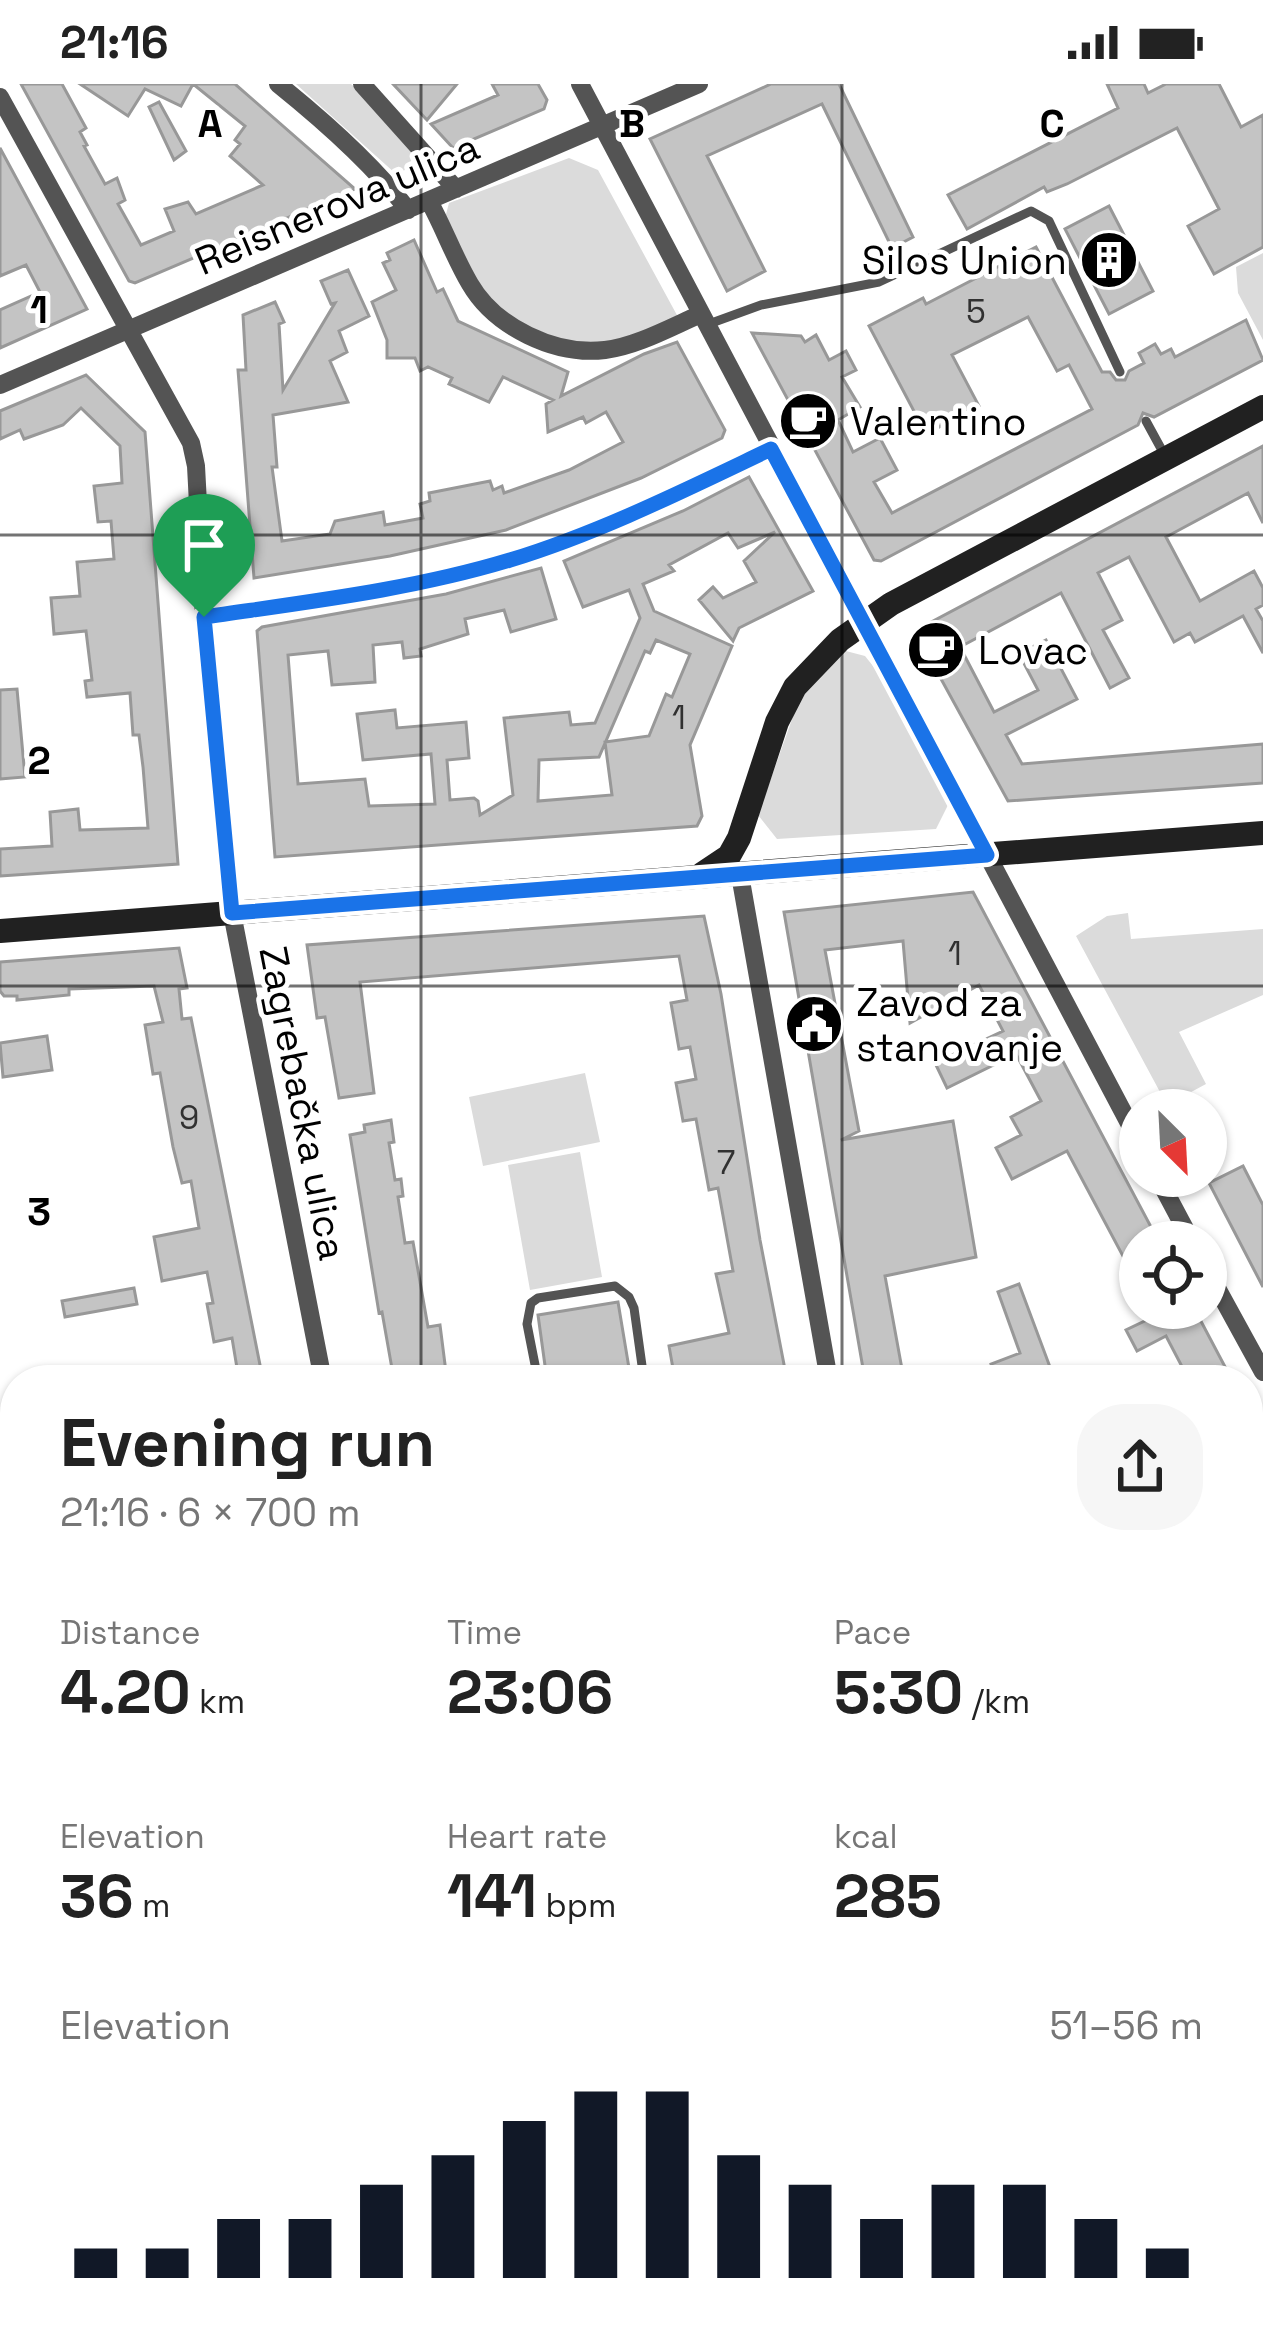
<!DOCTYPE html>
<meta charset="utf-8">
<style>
body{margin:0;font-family:"Space Grotesk",sans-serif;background:#f6f6f6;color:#222;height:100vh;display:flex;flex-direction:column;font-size:45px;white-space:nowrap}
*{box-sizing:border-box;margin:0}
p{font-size:39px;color:#767676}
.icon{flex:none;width:66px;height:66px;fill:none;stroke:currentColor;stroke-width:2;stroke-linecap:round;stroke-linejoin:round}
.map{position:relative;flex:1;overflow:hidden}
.side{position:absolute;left:0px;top:1281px;width:1263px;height:975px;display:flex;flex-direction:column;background:#fff;border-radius:48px 48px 0 0;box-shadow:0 3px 9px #0004}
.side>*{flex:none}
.needle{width:78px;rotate:156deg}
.buttons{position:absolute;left:1119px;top:1005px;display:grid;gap:24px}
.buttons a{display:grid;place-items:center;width:108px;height:108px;border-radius:50%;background:#fff;box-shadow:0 3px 9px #0004;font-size:60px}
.pin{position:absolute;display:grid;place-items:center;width:102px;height:102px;color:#fff;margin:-123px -51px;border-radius:50% 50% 50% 0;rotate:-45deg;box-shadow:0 0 12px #0007}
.pin .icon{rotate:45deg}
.round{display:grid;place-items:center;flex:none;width:126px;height:126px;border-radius:48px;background:#f6f6f6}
.summary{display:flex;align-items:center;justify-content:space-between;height:204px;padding:0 60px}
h1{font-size:66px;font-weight:800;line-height:90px}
.figures{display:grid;grid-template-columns:repeat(3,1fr);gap:18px;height:204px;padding:12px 60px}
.figures div{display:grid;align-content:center}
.figures b{font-size:60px;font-weight:800}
.figures small{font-size:33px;font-weight:400}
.figures p{font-size:33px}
.chart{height:336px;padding:24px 60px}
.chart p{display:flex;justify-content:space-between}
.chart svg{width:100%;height:216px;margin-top:12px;stroke:#111827;stroke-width:6}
.status{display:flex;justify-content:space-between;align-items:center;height:84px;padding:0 60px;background:#fff;direction:ltr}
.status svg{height:33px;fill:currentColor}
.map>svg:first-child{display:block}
.green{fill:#dbdbdb}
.building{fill:#c4c4c4;stroke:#989898;stroke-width:3;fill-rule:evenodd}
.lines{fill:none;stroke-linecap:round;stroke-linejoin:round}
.lane{stroke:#545454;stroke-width:9}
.street{stroke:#545454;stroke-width:18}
.secondary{stroke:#212121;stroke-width:24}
.tram{stroke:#000;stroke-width:3}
.route-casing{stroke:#fff;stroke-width:24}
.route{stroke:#1a73e8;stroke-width:15}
.grid{fill:none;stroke:#000;stroke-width:3;stroke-opacity:0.55}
.labels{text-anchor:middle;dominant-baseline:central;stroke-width:10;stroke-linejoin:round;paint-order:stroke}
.number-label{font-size:33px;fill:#313131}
.street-label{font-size:39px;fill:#000;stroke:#fff}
.poi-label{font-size:39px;fill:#000;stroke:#fff;text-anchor:start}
.grid-label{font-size:39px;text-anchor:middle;font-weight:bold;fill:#000;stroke:#fff;stroke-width:10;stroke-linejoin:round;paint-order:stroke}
</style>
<div class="status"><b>21:16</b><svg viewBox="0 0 49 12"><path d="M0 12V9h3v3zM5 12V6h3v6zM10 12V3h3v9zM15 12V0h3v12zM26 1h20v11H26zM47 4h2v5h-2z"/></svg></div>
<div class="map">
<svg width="1263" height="2255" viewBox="0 0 1263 2255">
<rect width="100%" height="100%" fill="#fff"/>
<path class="green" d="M296 0H351L372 18 425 77 396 90Z
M569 74 598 86 678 233C661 240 643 250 626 256 575 270 512 246 481 205 466 186 456 160 444 138L449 119Z
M1263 169V256L1238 209 1236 183Z
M842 566 865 572 881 592 949 719 936 745 777 755 758 731 801 610Z
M1128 829 1131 855 1263 845V911L1179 948 1206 1000 1167 1021 1076 852 1107 832Z
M585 989 600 1058 483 1082 469 1013Z
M580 1068 602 1193 530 1206 508 1081Z
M15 1393V1557L0 1560V1396Z
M13 1602 15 1938 0 1941V1604Z
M1248 1999 1263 2014V2255H0V2032L15 2029V2241H1248Z"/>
<path class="building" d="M21 0H62L86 44 80 48 87 61 84 62 105 100 117 94 125 116 118 120 141 161 174 147 165 125 188 118 196 130 263 101 230 72 240 60 235 56 245 42 193 0H235L355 105 135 199 129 197Z
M80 0H193L181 22 145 5 128 32Z
M393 0H457L427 36Z
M492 0H538L547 16 544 25 453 64 431 40 498 11Z
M771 0H839L913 153 892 164 822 20 707 72 765 187 727 207 650 55Z
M1107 0H1144L1148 9 1166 0H1219L1241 43 1263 31V163L1214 190 1188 142 1219 125 1177 44 1067 100 1047 108 1044 103 967 145 948 111 1118 24Z
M159 18 186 67 174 76 149 23Z
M0 64 87 225 0 264V226L40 208 26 181 0 192Z
M1109 122 1153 207 1109 230 1065 145Z
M414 156 437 208 443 205 458 237 568 288 561 312 644 270 677 258 725 346 722 354 641 394 506 446 390 472 254 494 238 286H246L243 231 275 218 284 238 279 240 283 306 335 219 331 220 321 197 348 186 369 232 339 247 347 268 330 277 348 318 273 331 277 383H272L282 457 330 450 335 437 383 428 385 441 423 434 420 420 430 417 429 409 490 397 493 406 502 402 504 409 569 386 623 358 606 328 586 339 583 333 548 348 546 320 553 316 503 293 489 318 449 300 452 294 428 283 420 287 415 274H387V256L372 218 396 206 383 179 390 176 387 169Z
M1036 163 1102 288H1110L1116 296H1125L1129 287 1144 279 1139 269 1155 260 1161 270 1171 265 1175 273 1246 236 1263 276 1154 333 1143 329 1138 341 881 477 874 476 752 249 801 252 805 258 816 251 829 276 846 267 856 286 842 293 860 323 838 336 853 368 880 354 897 386 874 398 892 429 1092 325 1069 281 1057 287 1028 233 952 271 979 322 926 350 869 242 923 214 926 220Z
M86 291 145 348 178 780 0 792V765L52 762 50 728 78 725 80 746 148 744 143 683 139 651H133L130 609 87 613 85 597 92 596 86 547 54 550 51 514 80 512 77 478 114 475 111 437 98 438 94 402 122 399 120 362 81 324 63 341 24 355 20 346 0 355V327Z
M1263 362V439L1248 409 1166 453 1200 517 1254 487 1263 504V521L1256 525 1263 537V569L1243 532 1195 558 1190 549 1174 558 1129 473 1098 489 1122 536 1103 546 1129 594 1110 604 1061 509 960 563 994 628 1038 606 1019 570 1046 556 1077 615 1006 651 1022 680 1263 660V699L1008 717 918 553 920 544Z
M749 393 813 507 739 544 733 557 699 516 713 503 723 514 756 498 744 477 775 448 738 464 728 449 669 481 674 487 643 500 654 527 732 562 690 661 702 732 697 742 275 773 257 547 262 543 446 510 541 484 556 535 511 548 504 526 465 535 468 550 420 565 421 572 404 574 402 558 373 561 375 598 332 601 328 567 288 571 298 700 365 695 369 722 435 720 431 670 363 676 357 630 395 626 397 644 466 638 469 674 447 676 450 716 474 714 478 717 480 731 513 711 504 634 569 628 571 641 595 639 640 534 629 506 583 523 564 477 683 427ZM656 556 690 570 672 613 666 610 649 652 605 658 612 711 538 717 539 676 599 673 645 567 650 569Z
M17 605 25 693 0 695V606Z
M973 808 1159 1158H1140V1204L1067 1067 1012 1095 996 1064 1021 1051 1011 1033 1041 1017 1016 970 947 1004 935 979 1003 947 979 901 910 939 903 857 825 866 859 1047 841 1056 953 1037 976 1173 885 1192 904 1296H865L784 828Z
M704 832 721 910 760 1156 787 1296H675L669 1262 729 1249 716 1190 733 1187 718 1104 709 1106 696 1035 683 1037 676 999 696 995 690 963 679 965 671 919 687 916 679 872 360 898 374 1009 339 1014 325 933 317 934 307 861Z
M179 864 187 904 179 905 182 935 191 934 263 1296H239L232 1254 214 1258 207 1220 213 1219 207 1188 162 1197 154 1153 199 1144 191 1097 182 1099 173 1063 160 989 153 990 145 941 163 938 154 902 69 905V911L17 916V912H4L0 907V878Z
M47 952 52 986 3 993 0 959Z
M391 1036 394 1058 389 1059 395 1096 401 1095 403 1112 398 1113 405 1159 413 1158 428 1243 440 1241 447 1296H394L382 1228 379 1229 350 1051 365 1048 364 1041Z
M1243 1082 1263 1121V1203L1209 1099Z
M1019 1200 1050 1283 1014 1296H997L991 1280 1020 1269 998 1208Z
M134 1204 137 1220 65 1233 62 1217Z
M618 1218 631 1296H547L538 1231Z
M1151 1224H1194L1232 1296H1189L1166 1252 1137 1267 1126 1246 1155 1232Z"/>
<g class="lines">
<path class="lane" d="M706 241 761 221 879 198 1031 127 1049 137 1120 288
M1146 337 1164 370
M538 1296 527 1240 531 1219 538 1214 615 1202 629 1213 634 1224 644 1296"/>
<path class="street" d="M278 0C324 37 372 79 408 126
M362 0 456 105
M580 0 1140 1060
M0 13 191 359 196 382 204 533 232 829 323 1296
M429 117C444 144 454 173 470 200 495 243 555 272 605 266 637 262 671 243 701 230
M0 301 699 0
M204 533C306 518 411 506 510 476 599 449 687 405 771 365
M740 791 829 1296
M1157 1092 1192 1158
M1206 1184 1263 1288
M1248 1355 1263 1352
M0 1385 15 1382
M0 1568 15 1566
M1248 1987 1263 2002"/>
<path class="secondary" d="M702 790 729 772 739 754 777 638 795 603 840 556 891 520 1263 323
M0 847 1263 749
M1248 1762 1263 1760
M0 1990 15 1988"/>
<path class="tram" d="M1248 1747 1263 1745
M1248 1777 1263 1775
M0 1975 15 1972
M0 2002 15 1999"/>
</g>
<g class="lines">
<defs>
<path id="route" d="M771 365 987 771 232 829 204 533C306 518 411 506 510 476 599 449 687 405 771 365Z"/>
</defs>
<use href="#route" class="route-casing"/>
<use href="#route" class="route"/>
</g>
<path class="grid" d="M421 0V1296M842 0V1296M0 451H1263M0 902H1263M0 1353H15M1248 1353H1263M0 1804H15M1248 1804H1263M421 2241V2255M842 2241V2255"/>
<defs>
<symbol id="building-disc" viewBox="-11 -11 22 22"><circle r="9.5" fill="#000" stroke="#fff"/><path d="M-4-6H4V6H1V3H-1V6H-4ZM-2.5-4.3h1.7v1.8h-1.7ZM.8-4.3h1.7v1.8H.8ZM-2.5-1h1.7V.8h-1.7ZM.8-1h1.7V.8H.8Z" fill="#fff"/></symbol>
<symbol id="cafe-disc" viewBox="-11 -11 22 22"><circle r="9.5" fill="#000" stroke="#fff"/><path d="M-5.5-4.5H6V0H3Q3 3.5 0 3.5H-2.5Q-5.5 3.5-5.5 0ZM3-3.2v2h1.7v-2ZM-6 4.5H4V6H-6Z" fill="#fff"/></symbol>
<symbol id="civic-disc" viewBox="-11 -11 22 22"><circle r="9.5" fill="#000" stroke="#fff"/><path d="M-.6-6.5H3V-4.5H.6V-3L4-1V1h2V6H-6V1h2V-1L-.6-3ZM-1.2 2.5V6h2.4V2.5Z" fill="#fff"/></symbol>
</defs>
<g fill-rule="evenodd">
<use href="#building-disc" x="1076" y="143" width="66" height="66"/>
<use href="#cafe-disc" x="775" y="304" width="66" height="66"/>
<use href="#cafe-disc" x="903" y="533" width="66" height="66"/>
<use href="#civic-disc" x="781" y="907" width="66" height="66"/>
</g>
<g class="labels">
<g class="number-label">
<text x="976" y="228">5</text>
<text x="679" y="634">1</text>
<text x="955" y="870">1</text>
<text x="189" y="1034">9</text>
<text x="726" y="1079">7</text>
</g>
<g class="street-label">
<text transform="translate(337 120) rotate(-23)">Reisnerova ulica</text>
<text transform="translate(303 1019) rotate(79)">Zagrebačka ulica</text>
</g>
<g class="poi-label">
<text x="1067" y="176" text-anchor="end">Silos Union</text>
<text x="850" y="337">Valentino</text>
<text x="978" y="566">Lovac</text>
<text x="856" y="918">Zavod za<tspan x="856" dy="45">stanovanje</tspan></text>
</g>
</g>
<g class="grid-label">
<text x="210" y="53">A</text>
<text x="632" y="53">B</text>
<text x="1052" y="53">C</text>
<text x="39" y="239">1</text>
<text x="39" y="690">2</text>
<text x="39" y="1141">3</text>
</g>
</svg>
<div class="buttons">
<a><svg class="needle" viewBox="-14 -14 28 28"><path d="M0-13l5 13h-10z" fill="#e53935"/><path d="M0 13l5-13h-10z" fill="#767676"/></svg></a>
<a><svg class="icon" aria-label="locate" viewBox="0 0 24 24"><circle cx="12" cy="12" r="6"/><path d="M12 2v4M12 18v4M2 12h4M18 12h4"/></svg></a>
</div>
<div class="pin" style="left:204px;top:533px;background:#1e9e55"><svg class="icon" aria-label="arrive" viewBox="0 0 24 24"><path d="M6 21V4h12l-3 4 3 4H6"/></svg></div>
<section class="side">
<div class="summary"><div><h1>Evening run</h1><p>21:16 · 6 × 700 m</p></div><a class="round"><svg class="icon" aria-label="share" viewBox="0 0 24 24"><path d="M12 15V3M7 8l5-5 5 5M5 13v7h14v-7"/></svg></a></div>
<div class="figures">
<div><p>Distance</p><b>4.20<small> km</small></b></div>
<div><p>Time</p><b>23:06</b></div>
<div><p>Pace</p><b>5:30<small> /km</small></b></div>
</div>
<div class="figures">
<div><p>Elevation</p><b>36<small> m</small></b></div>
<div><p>Heart rate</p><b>141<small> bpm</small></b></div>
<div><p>kcal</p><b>285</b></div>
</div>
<div class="chart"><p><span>Elevation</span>51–56 m</p>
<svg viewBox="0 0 160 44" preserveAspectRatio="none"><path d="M5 44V38M15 44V38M25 44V32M35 44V32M45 44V25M55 44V19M65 44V12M75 44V6M85 44V6M95 44V19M105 44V25M115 44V32M125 44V25M135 44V25M145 44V32M155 44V38"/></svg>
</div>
</section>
</div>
